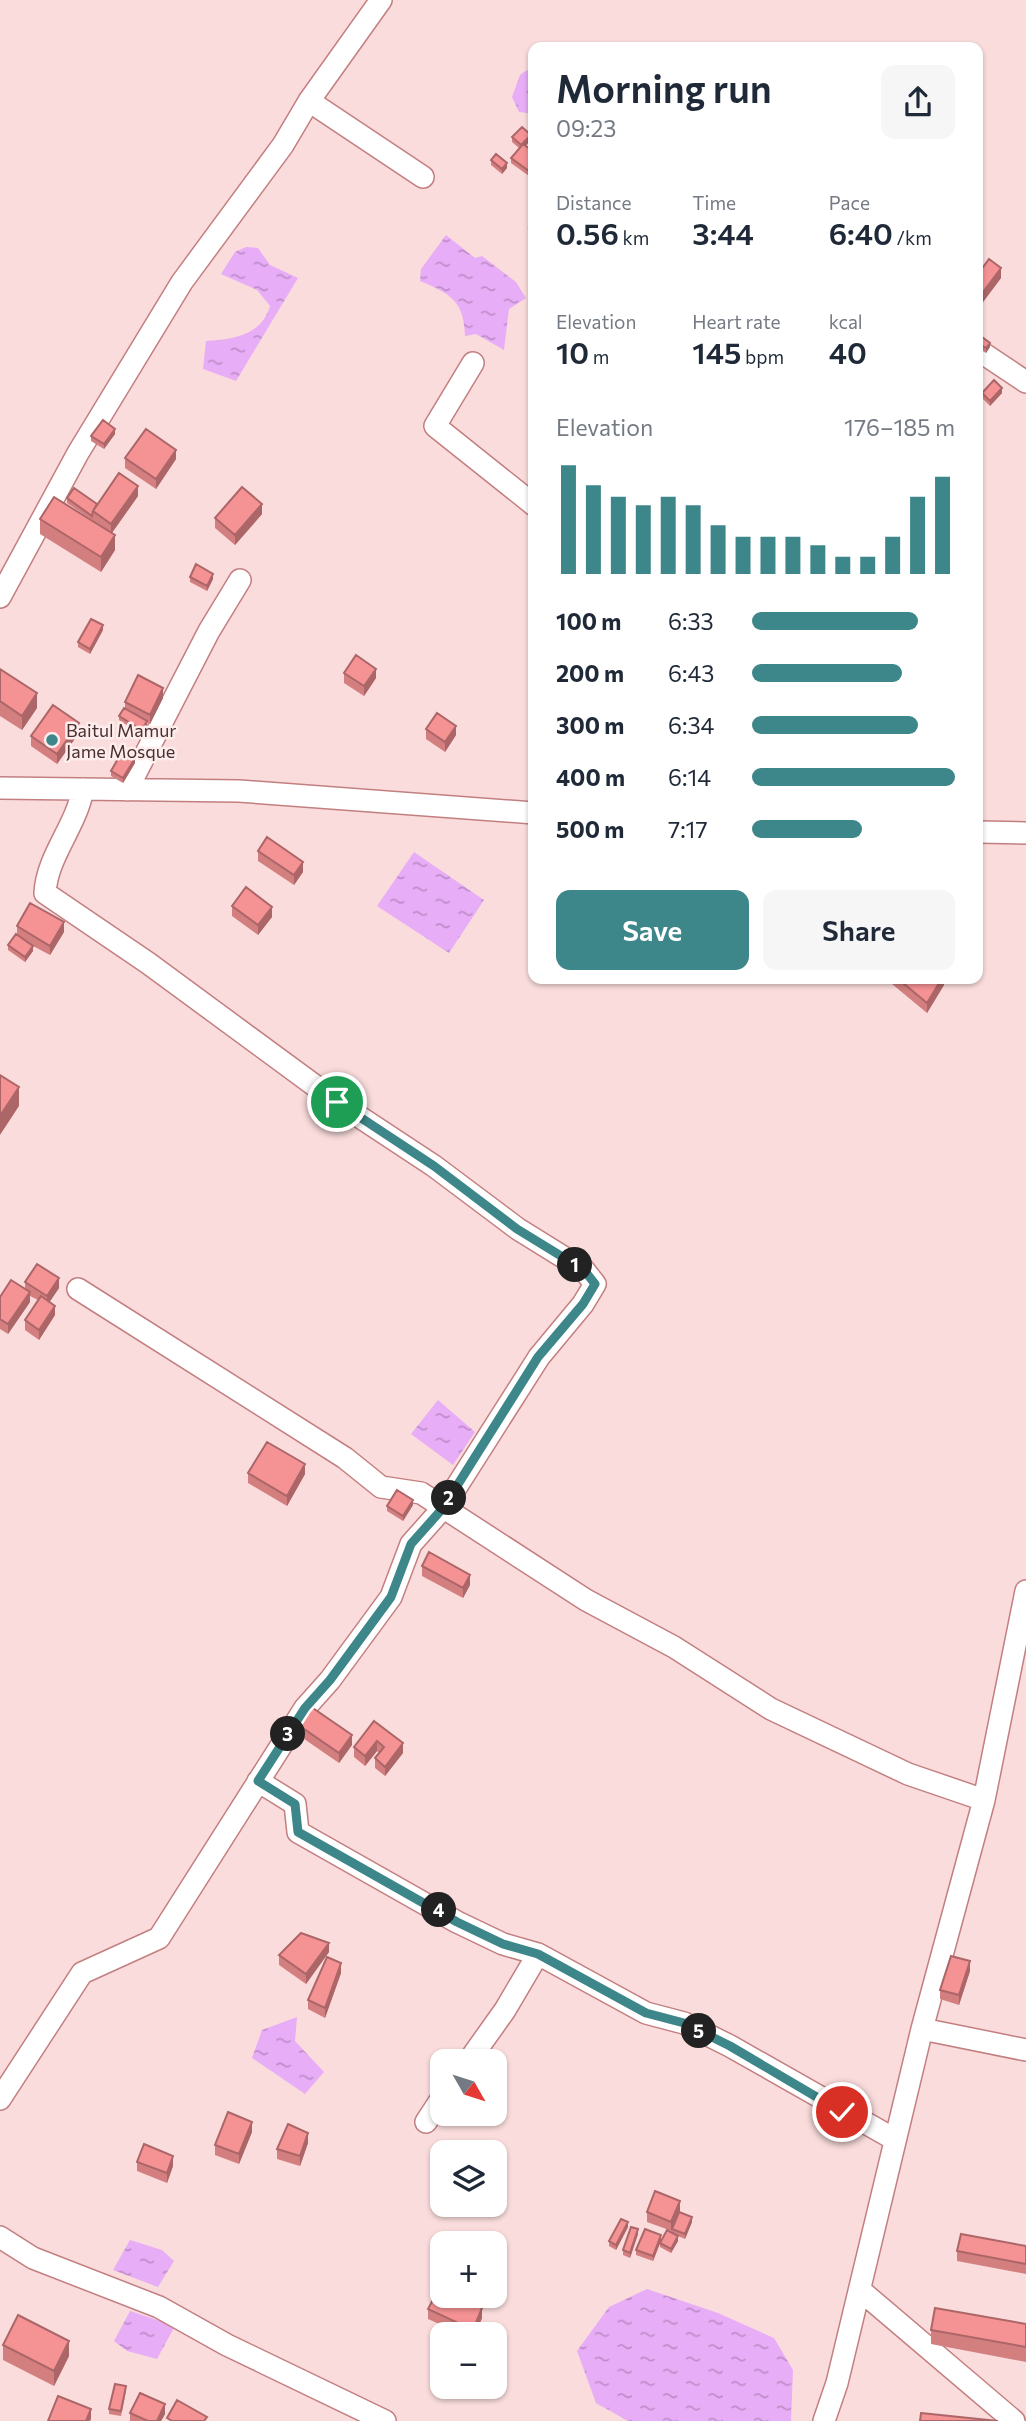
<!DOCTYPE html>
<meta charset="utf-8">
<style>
body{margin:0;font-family:Commissioner,sans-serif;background:#f6f6f7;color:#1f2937;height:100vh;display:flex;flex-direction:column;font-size:26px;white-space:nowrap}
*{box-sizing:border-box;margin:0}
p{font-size:23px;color:#747a83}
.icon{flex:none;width:38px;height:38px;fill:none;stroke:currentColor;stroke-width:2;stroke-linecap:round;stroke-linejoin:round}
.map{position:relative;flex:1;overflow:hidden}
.details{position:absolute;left:528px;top:42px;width:455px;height:942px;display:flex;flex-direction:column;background:#fff;border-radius:14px;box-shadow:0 2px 5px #0004}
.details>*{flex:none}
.needle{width:46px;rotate:129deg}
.buttons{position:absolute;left:430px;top:2049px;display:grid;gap:14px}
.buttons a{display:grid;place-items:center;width:77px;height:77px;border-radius:14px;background:#fff;box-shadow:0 2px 5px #0004;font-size:35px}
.pin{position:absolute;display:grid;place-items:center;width:60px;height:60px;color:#fff;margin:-30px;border:4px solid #fff;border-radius:50%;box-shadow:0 2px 7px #0007}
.km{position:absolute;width:35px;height:35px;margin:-18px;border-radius:50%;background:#222;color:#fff;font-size:19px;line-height:35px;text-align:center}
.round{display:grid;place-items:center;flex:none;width:74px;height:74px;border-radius:14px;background:#f6f6f7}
.summary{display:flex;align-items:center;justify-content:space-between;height:119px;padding:0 28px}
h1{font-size:38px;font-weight:600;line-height:52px}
.figures{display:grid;grid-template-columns:repeat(3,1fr);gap:10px;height:119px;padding:7px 28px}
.figures div{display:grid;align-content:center}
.figures b{font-size:30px;font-weight:600}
.figures small{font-size:19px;font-weight:400}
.figures p{font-size:19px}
.chart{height:196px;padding:14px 28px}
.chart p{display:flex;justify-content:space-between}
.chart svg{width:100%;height:126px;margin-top:7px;stroke:#3d8689;stroke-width:6}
.primary-button{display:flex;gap:14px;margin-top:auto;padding:14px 28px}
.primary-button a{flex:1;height:80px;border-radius:14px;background:#3d8689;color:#fff;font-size:28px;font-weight:600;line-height:80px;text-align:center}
.primary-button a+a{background:#f6f6f7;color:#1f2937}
ul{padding:0 28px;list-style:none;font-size:23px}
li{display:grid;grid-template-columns:112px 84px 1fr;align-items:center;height:52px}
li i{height:18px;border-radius:9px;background:#3d8689}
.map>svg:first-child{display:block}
.water{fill:url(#water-ripples)}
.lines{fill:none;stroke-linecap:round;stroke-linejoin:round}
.street-casing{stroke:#c37f80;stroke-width:24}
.street{stroke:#fff;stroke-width:21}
.wall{fill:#d37e7f}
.shaded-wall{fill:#ac6668}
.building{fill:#f59294;stroke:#ac6668;stroke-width:2}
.route-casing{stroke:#fff;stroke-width:14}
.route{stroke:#3d8689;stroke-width:9}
.poi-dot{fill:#3d8689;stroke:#fdeded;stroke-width:2.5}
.labels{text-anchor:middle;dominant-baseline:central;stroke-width:5;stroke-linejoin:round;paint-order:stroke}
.poi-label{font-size:18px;fill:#4b2f2f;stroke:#fdeded;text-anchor:start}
</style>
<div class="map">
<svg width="1026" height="2421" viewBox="0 0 1026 2421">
<defs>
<pattern id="water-ripples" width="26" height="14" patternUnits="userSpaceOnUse" patternTransform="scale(1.75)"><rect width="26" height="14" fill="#e8adf7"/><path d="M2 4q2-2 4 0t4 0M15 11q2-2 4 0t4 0" fill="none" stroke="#be8dc8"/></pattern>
</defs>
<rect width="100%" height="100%" fill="#fadcdc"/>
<path class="water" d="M527 70 534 77V114L519 112 512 97 520 75Z
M446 235 475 258 482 256 516 282 526 298 509 309 504 350 476 334 465 336C464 300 450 294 420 281L421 269Z
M246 247 258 248 270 265 298 278 236 381 203 369 206 341C233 340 262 335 270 306L257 290 221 274 235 252Z
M414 852 484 900 449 953 377 906Z
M438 1400 475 1432 453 1465 411 1434Z
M297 2017 295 2041 324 2072 305 2094 252 2058 262 2030Z
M130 2240 162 2250 174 2261 158 2287 113 2270Z
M647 2289 718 2313 774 2338 793 2370 791 2421H628L596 2403 577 2351 609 2307Z
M130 2311 175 2326 157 2359 127 2351 114 2341Z"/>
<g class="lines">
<defs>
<path id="street" d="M309 101 423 177
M978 350 1026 382
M473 363 435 426 534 505
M0 597 78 453 182 282 283 145 309 101 381 0
M0 788 239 791 534 813
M127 790 209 631 240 580
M978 832 1026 833
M78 1289 345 1458 381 1487 421 1493 586 1600 674 1647 771 1709 908 1774 984 1800
M258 1781 295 1804 298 1832 457 1922 503 1944 538 1954 646 2013 684 2023 730 2046 894 2139
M922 2029 1026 2050
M468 2062 505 2010 538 1954
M0 2099 82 1973 159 1938 305 1708 330 1680 391 1597 411 1544 443 1508 539 1357 583 1304 595 1284 584 1270 518 1229 434 1166 337 1102 148 963 45 893C47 856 76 827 83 789
M426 2122 443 2096
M0 2237 33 2258 159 2307 227 2345 385 2421
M860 2290 1014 2421
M824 2421 837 2383 922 2029 984 1800 1026 1591"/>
</defs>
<use href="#street" class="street-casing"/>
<use href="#street" class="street"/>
</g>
<path class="wall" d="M512 137 531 140 526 146 534 152V170L529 176 511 163V158L519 148 512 142Z
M491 160 507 168 502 174 491 165Z
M534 223V242L529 238V228Z
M978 274 1001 278 980 306 978 304Z
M978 334 990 347 986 353 978 348Z
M982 393H1002L990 406 982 398Z
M115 434 104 449 91 441V436Z
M125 458 176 459 156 489 125 468Z
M138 496 112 533 115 550 101 572 40 534V519L101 526 67 503V498L97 504Z
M262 514 235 545 215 528V518Z
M190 577 213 579 207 591 190 582Z
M103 630 90 654 78 647V642Z
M0 669 37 708 22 730 0 716Z
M344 673 376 678 364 696 344 683Z
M163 698 150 724 147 723V726L142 735 119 720V716L125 709V702Z
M426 729 456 735 445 752 426 739Z
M79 733 57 764 31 746V736Z
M135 763 123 783 111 776V771Z
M258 851 303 872 294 885 258 861Z
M232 906 272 917 258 935 232 916Z
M17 926 64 932 50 955 33 946V951L25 962 8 950V945L17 934Z
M892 978H944V985L927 1013 892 984Z
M25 1282 59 1288 49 1302 55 1315 39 1340 25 1330V1320L38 1300 30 1296V1302L8 1334 0 1329V1297L25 1289Z
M248 1473 305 1474 287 1506 248 1483Z
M413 1505 403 1521 387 1511V1506Z
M422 1566 470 1585 463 1598 422 1576Z
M374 1721 403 1753 385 1776 375 1768V1758L379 1753 377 1751 365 1766 354 1757V1747Z
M294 1722 352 1745 339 1763 294 1732Z
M329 1952 306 1984 279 1965V1955Z
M970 1971 959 2005 940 1999V1990Z
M341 1973 325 2018 308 2009V2000Z
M252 2132 239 2164 215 2155V2145Z
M308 2143 300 2166 277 2159V2149Z
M137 2162 173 2166 167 2183 137 2171Z
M680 2211V2212L692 2222 685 2239 678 2236V2241L671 2253 660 2247V2244L653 2261 636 2255V2250L661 2240 672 2233V2231L647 2222V2212Z
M628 2227 616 2250 609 2246V2241Z
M638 2234 630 2258 623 2255V2250Z
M1026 2246V2274L957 2261V2251Z
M428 2309 482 2318 475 2334H462L428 2319Z
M1026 2324V2362L931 2344V2330Z
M3 2345 69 2356 54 2386 3 2360Z
M126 2391 121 2416 109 2414V2409Z
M130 2413 165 2414 161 2421H130Z"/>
<path class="shaded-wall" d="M531 135V140L521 150V145Z
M507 163V168L502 174V169Z
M534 165V170L529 176V171Z
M1001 268V278L980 306V296Z
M990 343V347L986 353V348Z
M1002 388V393L990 406V401Z
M115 429V434L104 449V444Z
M176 450V459L156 489V479Z
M138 486V496L111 534V524Z
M262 504V514L235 545V535Z
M115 535V550L101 572V557Z
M213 574V579L207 591V586Z
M103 625V630L90 654V649Z
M376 669V678L364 696V686Z
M163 688V698L150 724V715Z
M37 693V708L22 730V716Z
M147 721V726L142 735V730Z
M79 723V733L57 764V754Z
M456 726V735L445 752V742Z
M135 758V763L123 783V778Z
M303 862V872L294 885V875Z
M272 907V917L258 935V925Z
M64 922V932L50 955V946Z
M33 946V951L25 962V957Z
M942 978H944V985L927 1013V1003Z
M19 1087V1106L0 1135V1116Z
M59 1278V1288L47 1306V1296Z
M30 1292V1302L8 1334V1324Z
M55 1306V1315L39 1340V1330Z
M305 1464V1474L287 1506V1496Z
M413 1500V1505L403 1521V1516Z
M470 1575V1585L463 1598V1588Z
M352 1735V1745L339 1763V1753Z
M377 1741V1751L365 1766V1756Z
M403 1743V1753L385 1776V1767Z
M329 1943V1952L306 1984V1974Z
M970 1961V1971L959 2005V1995Z
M341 1963V1973L325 2018V2008Z
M252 2122V2132L239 2164V2154Z
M308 2133V2143L300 2166V2156Z
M173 2156V2166L167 2183V2173Z
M680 2201V2211L672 2229 671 2232V2222Z
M692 2217V2222L685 2239V2234Z
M628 2222V2227L616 2250V2245Z
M638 2229V2234L630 2258V2253Z
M661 2235V2240L653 2261V2256Z
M678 2236V2241L671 2253V2249Z
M482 2308V2318L475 2334H473V2330Z
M69 2341V2356L54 2386V2371Z
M165 2404V2414L161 2421H157Z
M91 2409V2419L90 2421H86Z"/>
<path class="building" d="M522 127 531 135 521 145 512 137Z
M523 144 534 152V165L529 171 511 158Z
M496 154 507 163 502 169 491 160Z
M534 223V232L529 228Z
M989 259 1001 268 980 296 978 294V274Z
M978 334 990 343 986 348 978 343Z
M994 380 1002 388 990 401 982 393Z
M103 420 115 429 104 444 91 436Z
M146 429 176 450 156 479 125 458Z
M119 473 138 486 111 524 93 511Z
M242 487 262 504 235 535 215 518Z
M74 488 97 504 93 511 92 516 67 498Z
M54 497 115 535 101 557 40 519Z
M196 564 213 574 207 586 190 577Z
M91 619 103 625 90 649 78 642Z
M356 655 376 669 364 686 344 673Z
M0 669 37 693 22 716 0 701Z
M138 675 163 688 150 715 125 702Z
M53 705 79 723 57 754 31 736Z
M124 708 147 721 142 730 119 716Z
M437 713 456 726 445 742 426 729Z
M123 750 135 758 123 778 111 771Z
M267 837 303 862 294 875 258 851Z
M246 887 272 907 258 925 232 906Z
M30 903 64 922 50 946 17 926Z
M16 934 33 946 25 957 8 945Z
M897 978H942L927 1003Z
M0 1075 19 1087 0 1116Z
M37 1264 59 1278 47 1296 25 1282Z
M11 1280 30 1292 8 1324 0 1319V1297Z
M41 1296 55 1306 39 1330 25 1320Z
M267 1442 305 1464 287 1496 248 1473Z
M397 1490 413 1500 403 1516 387 1506Z
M429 1552 470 1575 463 1588 422 1566Z
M307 1704 352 1735 339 1753 294 1722Z
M374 1721 403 1743 385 1767 375 1758 384 1747 377 1741 365 1756 354 1747Z
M301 1933 329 1943 306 1974 279 1955Z
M951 1956 970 1961 959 1995 940 1990Z
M327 1957 341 1963 325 2008 308 2000Z
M228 2112 252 2122 239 2154 215 2145Z
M288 2124 308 2133 300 2156 277 2149Z
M144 2144 173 2156 167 2173 137 2162Z
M655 2191 680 2201 671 2222 647 2212Z
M679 2212 692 2217 685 2234 672 2229Z
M621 2219 628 2222 616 2245 609 2241Z
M631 2227 638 2229 630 2253 623 2250Z
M645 2229 661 2235 653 2256 636 2250Z
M667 2230 678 2236 671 2249 660 2243Z
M961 2234 1026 2246V2264L957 2251Z
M439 2288 443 2290V2296H456L482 2308 473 2330 428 2309Z
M935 2308 1026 2324V2347L931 2330Z
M18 2315 69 2341 54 2371 3 2345Z
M115 2384 126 2386 121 2411 109 2409Z
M140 2393 165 2404 157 2421H148L130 2413Z
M58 2396 91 2409 86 2421H48Z
M177 2400 207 2417 204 2421H172L167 2418Z
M921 2413 998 2421H920Z"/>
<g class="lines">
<defs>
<path id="route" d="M337 1102 434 1166 517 1229 584 1270 595 1284 583 1304 538 1357 443 1508 411 1544 391 1597 330 1680 305 1708 258 1781 295 1804 298 1832 457 1922 503 1944 538 1954 646 2013 684 2023 730 2046 842 2112"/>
</defs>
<use href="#route" class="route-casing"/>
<use href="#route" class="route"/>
</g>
<circle class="poi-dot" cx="52" cy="740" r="7"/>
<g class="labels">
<g class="poi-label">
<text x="66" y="730">Baitul Mamur<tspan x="66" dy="21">Jame Mosque</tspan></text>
</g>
</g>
</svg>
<div class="buttons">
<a><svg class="needle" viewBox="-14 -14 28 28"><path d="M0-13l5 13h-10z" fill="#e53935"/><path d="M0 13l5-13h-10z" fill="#747a83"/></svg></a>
<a><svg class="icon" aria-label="layers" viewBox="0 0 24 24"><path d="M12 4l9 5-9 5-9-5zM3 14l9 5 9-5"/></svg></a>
<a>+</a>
<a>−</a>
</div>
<div class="pin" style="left:337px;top:1102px;background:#1e9e55"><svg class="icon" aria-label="arrive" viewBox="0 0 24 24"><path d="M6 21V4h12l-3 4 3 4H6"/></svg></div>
<div class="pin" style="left:842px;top:2112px;background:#d93025"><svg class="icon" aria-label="check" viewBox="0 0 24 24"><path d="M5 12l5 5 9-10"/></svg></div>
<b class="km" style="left:575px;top:1265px">1</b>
<b class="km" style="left:449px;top:1498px">2</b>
<b class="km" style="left:288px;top:1734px">3</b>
<b class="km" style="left:439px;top:1910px">4</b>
<b class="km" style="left:699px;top:2031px">5</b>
<section class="details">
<div class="summary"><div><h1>Morning run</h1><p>09:23</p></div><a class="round"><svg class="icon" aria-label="share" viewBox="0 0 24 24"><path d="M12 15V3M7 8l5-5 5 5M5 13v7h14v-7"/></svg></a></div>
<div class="figures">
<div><p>Distance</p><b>0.56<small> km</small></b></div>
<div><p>Time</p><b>3:44</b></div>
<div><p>Pace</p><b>6:40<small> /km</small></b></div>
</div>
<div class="figures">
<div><p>Elevation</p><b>10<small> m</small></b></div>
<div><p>Heart rate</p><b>145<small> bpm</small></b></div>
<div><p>kcal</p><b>40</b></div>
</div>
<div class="chart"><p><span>Elevation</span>176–185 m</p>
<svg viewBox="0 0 160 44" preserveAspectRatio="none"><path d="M5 44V6M15 44V13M25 44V17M35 44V20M45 44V17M55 44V20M65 44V27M75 44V31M85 44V31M95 44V31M105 44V34M115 44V38M125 44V38M135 44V31M145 44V17M155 44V10"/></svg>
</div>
<ul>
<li><b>100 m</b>6:33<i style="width:82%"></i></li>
<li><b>200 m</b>6:43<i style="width:74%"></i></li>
<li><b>300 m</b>6:34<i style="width:82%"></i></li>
<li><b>400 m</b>6:14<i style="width:100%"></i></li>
<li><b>500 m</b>7:17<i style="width:54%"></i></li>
</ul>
<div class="primary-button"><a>Save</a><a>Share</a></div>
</section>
</div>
